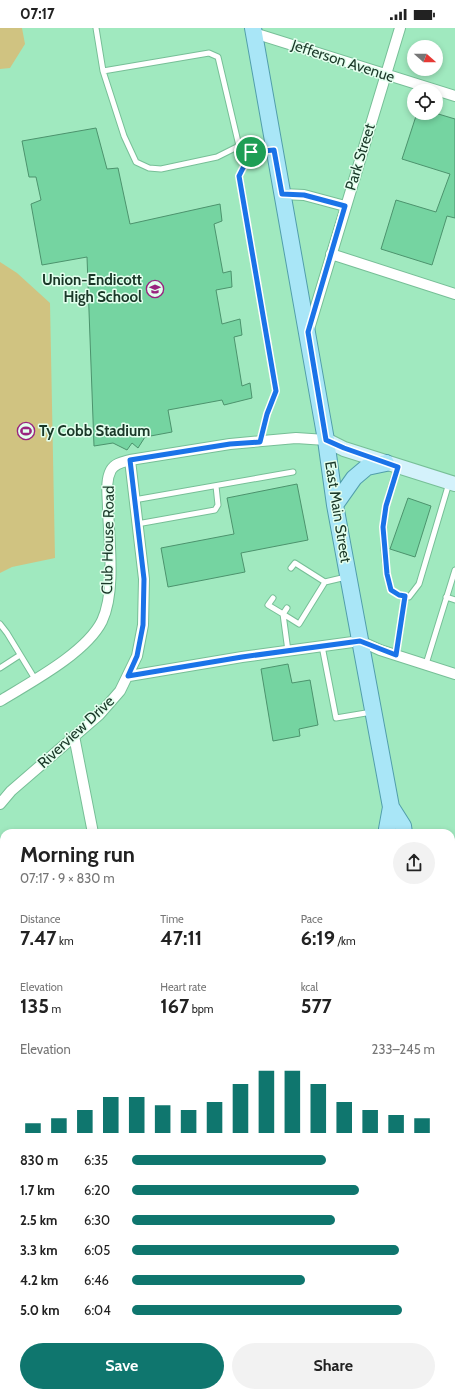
<!DOCTYPE html>
<meta charset="utf-8">
<style>
body{margin:0;font-family:Cabin,sans-serif;background:#f2f2f2;color:#222;height:100vh;display:flex;flex-direction:column;font-size:15px;white-space:nowrap}
*{box-sizing:border-box;margin:0}
p{font-size:13px;color:#767676}
.icon{flex:none;width:22px;height:22px;fill:none;stroke:currentColor;stroke-width:2;stroke-linecap:round;stroke-linejoin:round}
.map{position:relative;flex:1;overflow:hidden}
.panel{position:absolute;left:0px;top:801px;width:455px;height:568px;display:flex;flex-direction:column;background:#fff;border-radius:12px 12px 0 0;box-shadow:0 2px 6px #0003}
.panel>*{flex:none}
.needle{width:26px;rotate:111deg}
.controls{position:absolute;left:407px;top:12px;display:grid;gap:8px}
.controls a{display:grid;place-items:center;width:36px;height:36px;border-radius:50%;background:#fff;box-shadow:0 2px 6px #0003;font-size:20px}
.pin{position:absolute;display:grid;place-items:center;width:34px;height:34px;color:#fff;margin:-17px;border:2px solid #fff;border-radius:50%;box-shadow:0 1px 4px #0007}
.round{display:grid;place-items:center;flex:none;width:42px;height:42px;border-radius:21px;background:#f2f2f2}
.summary{display:flex;align-items:center;justify-content:space-between;height:68px;padding:0 20px}
h1{font-size:22px;font-weight:700;line-height:30px}
.figures{display:grid;grid-template-columns:repeat(3,1fr);gap:6px;height:68px;padding:4px 20px}
.figures div{display:grid;align-content:center}
.figures b{font-size:20px;font-weight:700}
.figures small{font-size:11px;font-weight:400}
.figures p{font-size:11px}
.chart{height:112px;padding:8px 20px}
.chart p{display:flex;justify-content:space-between}
.chart svg{width:100%;height:72px;margin-top:4px;stroke:#0f766e;stroke-width:6}
.primary-button{display:flex;gap:8px;margin-top:auto;padding:8px 20px}
.primary-button a{flex:1;height:46px;border-radius:24px;background:#0f766e;color:#fff;font-size:16px;font-weight:700;line-height:46px;text-align:center}
.primary-button a+a{background:#f2f2f2;color:#222}
ul{padding:0 20px;list-style:none;font-size:13px}
li{display:grid;grid-template-columns:64px 48px 1fr;align-items:center;height:30px}
li i{height:10px;border-radius:5px;background:#0f766e}
.status{display:flex;justify-content:space-between;align-items:center;height:28px;padding:0 20px;background:#fff;direction:ltr}
.status svg{height:11px;fill:currentColor}
.map>svg:first-child{display:block}
.park{fill:#d0c381}
.building{fill:#75d4a1;stroke:#4c936d}
.lines{fill:none;stroke-linecap:round;stroke-linejoin:round}
.lane-casing{stroke:#77bf97;stroke-width:7}
.street-casing{stroke:#77bf97;stroke-width:12}
.secondary-casing{stroke:#77bf97;stroke-width:16}
.primary-casing{stroke:#519eab;stroke-width:18}
.lane{stroke:#fff;stroke-width:5}
.street{stroke:#fff;stroke-width:10}
.secondary{stroke:#d4f2fb;stroke-width:14}
.primary{stroke:#a9e6f7;stroke-width:16}
.route-casing{stroke:#fff;stroke-width:8}
.route{stroke:#1a73e8;stroke-width:5}
.labels{text-anchor:middle;dominant-baseline:central;stroke-width:3;stroke-linejoin:round;paint-order:stroke}
.street-label{font-size:15px;fill:#1a3828;stroke:#e3ffee}
.poi-label{font-size:15px;font-weight:bold;fill:#1a3828;stroke:#e3ffee;text-anchor:end}
</style>
<div class="status"><b>07:17</b><svg viewBox="0 0 49 12"><path d="M0 12V9h3v3zM5 12V6h3v6zM10 12V3h3v9zM15 12V0h3v12zM26 1h20v11H26zM47 4h2v5h-2z"/></svg></div>
<div class="map">
<svg width="455" height="1369" viewBox="0 0 455 1369">
<rect width="100%" height="100%" fill="#a0e9bf"/>
<path class="park" d="M0 0H22L25 16 10 40 0 41Z
M0 234 17 245 50 275 55 530 12 539 0 545Z"/>
<path class="building" d="M417 85H435L455 91V190L447 188 432 237 381 221 396 172 436 184 450 146 402 131Z
M96 100 107 141 118 140 130 196 220 176 222 193 214 196 223 245 231 243 232 259 216 262 222 296 240 291 242 307 234 309 242 358 250 355 252 370 224 377 222 372 168 382 172 404 145 409 138 420 132 415 127 422 113 415 94 418 87 229 42 237 31 176 41 172 36 149H29L22 113Z
M297 456 308 512 241 525 245 544 168 559 161 520 234 506 227 470Z
M408 470 431 478 415 529 390 521Z
M288 636 292 655 310 652 318 697 299 701 300 708 273 713 261 641Z"/>
<g class="lines">
<defs>
<path id="lane" d="M96 0 103 43 124 108 136 134 149 140 161 141 217 129 239 118
M103 43 209 25 218 29 239 118 251 124 273 122
M251 124 239 148 276 363 267 386 260 413
M397 440C393 452 389 466 386 479 381 503 384 538 391 562L399 567 409 569 419 556 449 455
M134 472 293 444
M137 496 215 482 218 477 216 458
M325 554 346 549
M446 569 455 572
M273 570 268 577 283 586 287 580
M0 596 7 605 35 651
M322 618 336 690 372 684
M288 623 283 586 299 596 325 554 295 535 291 540
M396 627 405 568
M426 636 455 542
M0 640 20 627"/>
<path id="street" d="M254 5 455 68
M282 166 304 167 345 178
M331 226 455 266
M309 301 400 0
M129 648 242 629 360 613 380 622 455 646
M0 673C31 654 86 625 102 593 116 563 109 513 108 481 108 468 105 453 111 442 115 435 123 434 130 432L230 416 296 410 326 412
M74 708 93 805
M0 776 11 763 99 687 120 663 137 628 143 597 144 551 130 432
M451 844 455 845
M0 1131H4
M451 1275 455 1274
M0 1357 4 1356
M198 1365 199 1369"/>
<path id="secondary" d="M326 412 344 421 455 456"/>
<path id="primary" d="M253 0 326 412 335 477 391 779 387 801V805
M335 477 354 450 367 439 386 435
M391 779 403 798 404 805
M0 911 4 912
M0 932 4 934
M451 944 455 936
M451 1049 455 1069
M451 1159 455 1181"/>
</defs>
<use href="#lane" class="lane-casing"/>
<use href="#street" class="street-casing"/>
<use href="#secondary" class="secondary-casing"/>
<use href="#primary" class="primary-casing"/>
<use href="#lane" class="lane"/>
<use href="#street" class="street"/>
<use href="#secondary" class="secondary"/>
<use href="#primary" class="primary"/>
</g>
<g class="lines">
<defs>
<path id="route" d="M274 122 282 166 304 167 345 178 308 304 326 412 344 420 398 439 386 478 383 499 387 546 391 562 399 567 405 568 396 627 360 613 242 629 128 648 137 628 143 597 144 551 130 432 230 416 260 414 267 386 276 363 239 148 251 124Z"/>
</defs>
<use href="#route" class="route-casing"/>
<use href="#route" class="route"/>
</g>
<defs>
<symbol id="school-ring" viewBox="-11 -11 22 22"><circle r="9.5" fill="#e3ffee" stroke="#99237f" stroke-width="1.5"/><path d="M0-5L7-2L0 1L-7-2ZM-4 1L0 2.5L4 1V4Q0 6-4 4Z" fill="#99237f"/></symbol>
<symbol id="stadium-ring" viewBox="-11 -11 22 22"><circle r="9.5" fill="#e3ffee" stroke="#99237f" stroke-width="1.5"/><path d="M0-5a6.5 5 0 1 0 0 10a6.5 5 0 1 0 0-10ZM-3.5-1.8h7v3.6h-7Z" fill="#99237f"/></symbol>
</defs>
<g fill-rule="evenodd">
<use href="#school-ring" x="145" y="251" width="20" height="20"/>
<use href="#stadium-ring" x="16" y="393" width="20" height="20"/>
</g>
<g class="labels">
<g class="street-label">
<text transform="translate(343 33) rotate(18)">Jefferson Avenue</text>
<text transform="translate(360 129) rotate(-73)">Park Street</text>
<text transform="translate(338 484) rotate(81)">East Main Street</text>
<text transform="translate(108 512) rotate(-89)">Club House Road</text>
<text transform="translate(76 704) rotate(-43)">Riverview Drive</text>
</g>
<g class="poi-label">
<text x="142" y="252">Union-Endicott<tspan x="142" dy="17">High School</tspan></text>
<text x="39" y="403" text-anchor="start">Ty Cobb Stadium</text>
</g>
</g>
</svg>
<div class="controls">
<a><svg class="needle" viewBox="-14 -14 28 28"><path d="M0-13l5 13h-10z" fill="#e53935"/><path d="M0 13l5-13h-10z" fill="#767676"/></svg></a>
<a><svg class="icon" aria-label="locate" viewBox="0 0 24 24"><circle cx="12" cy="12" r="6"/><path d="M12 2v4M12 18v4M2 12h4M18 12h4"/></svg></a>
</div>
<div class="pin" style="left:251px;top:124px;background:#1e9e55"><svg class="icon" aria-label="arrive" viewBox="0 0 24 24"><path d="M6 21V4h12l-3 4 3 4H6"/></svg></div>
<section class="panel">
<div class="summary"><div><h1>Morning run</h1><p>07:17 · 9 × 830 m</p></div><a class="round"><svg class="icon" aria-label="share" viewBox="0 0 24 24"><path d="M12 15V3M7 8l5-5 5 5M5 13v7h14v-7"/></svg></a></div>
<div class="figures">
<div><p>Distance</p><b>7.47<small> km</small></b></div>
<div><p>Time</p><b>47:11</b></div>
<div><p>Pace</p><b>6:19<small> /km</small></b></div>
</div>
<div class="figures">
<div><p>Elevation</p><b>135<small> m</small></b></div>
<div><p>Heart rate</p><b>167<small> bpm</small></b></div>
<div><p>kcal</p><b>577</b></div>
</div>
<div class="chart"><p><span>Elevation</span>233–245 m</p>
<svg viewBox="0 0 160 44" preserveAspectRatio="none"><path d="M5 44V38M15 44V35M25 44V30M35 44V22M45 44V22M55 44V27M65 44V30M75 44V25M85 44V14M95 44V6M105 44V6M115 44V14M125 44V25M135 44V30M145 44V33M155 44V35"/></svg>
</div>
<ul>
<li><b>830 m</b>6:35<i style="width:64%"></i></li>
<li><b>1.7 km</b>6:20<i style="width:75%"></i></li>
<li><b>2.5 km</b>6:30<i style="width:67%"></i></li>
<li><b>3.3 km</b>6:05<i style="width:88%"></i></li>
<li><b>4.2 km</b>6:46<i style="width:57%"></i></li>
<li><b>5.0 km</b>6:04<i style="width:89%"></i></li>
</ul>
<div class="primary-button"><a>Save</a><a>Share</a></div>
</section>
</div>
